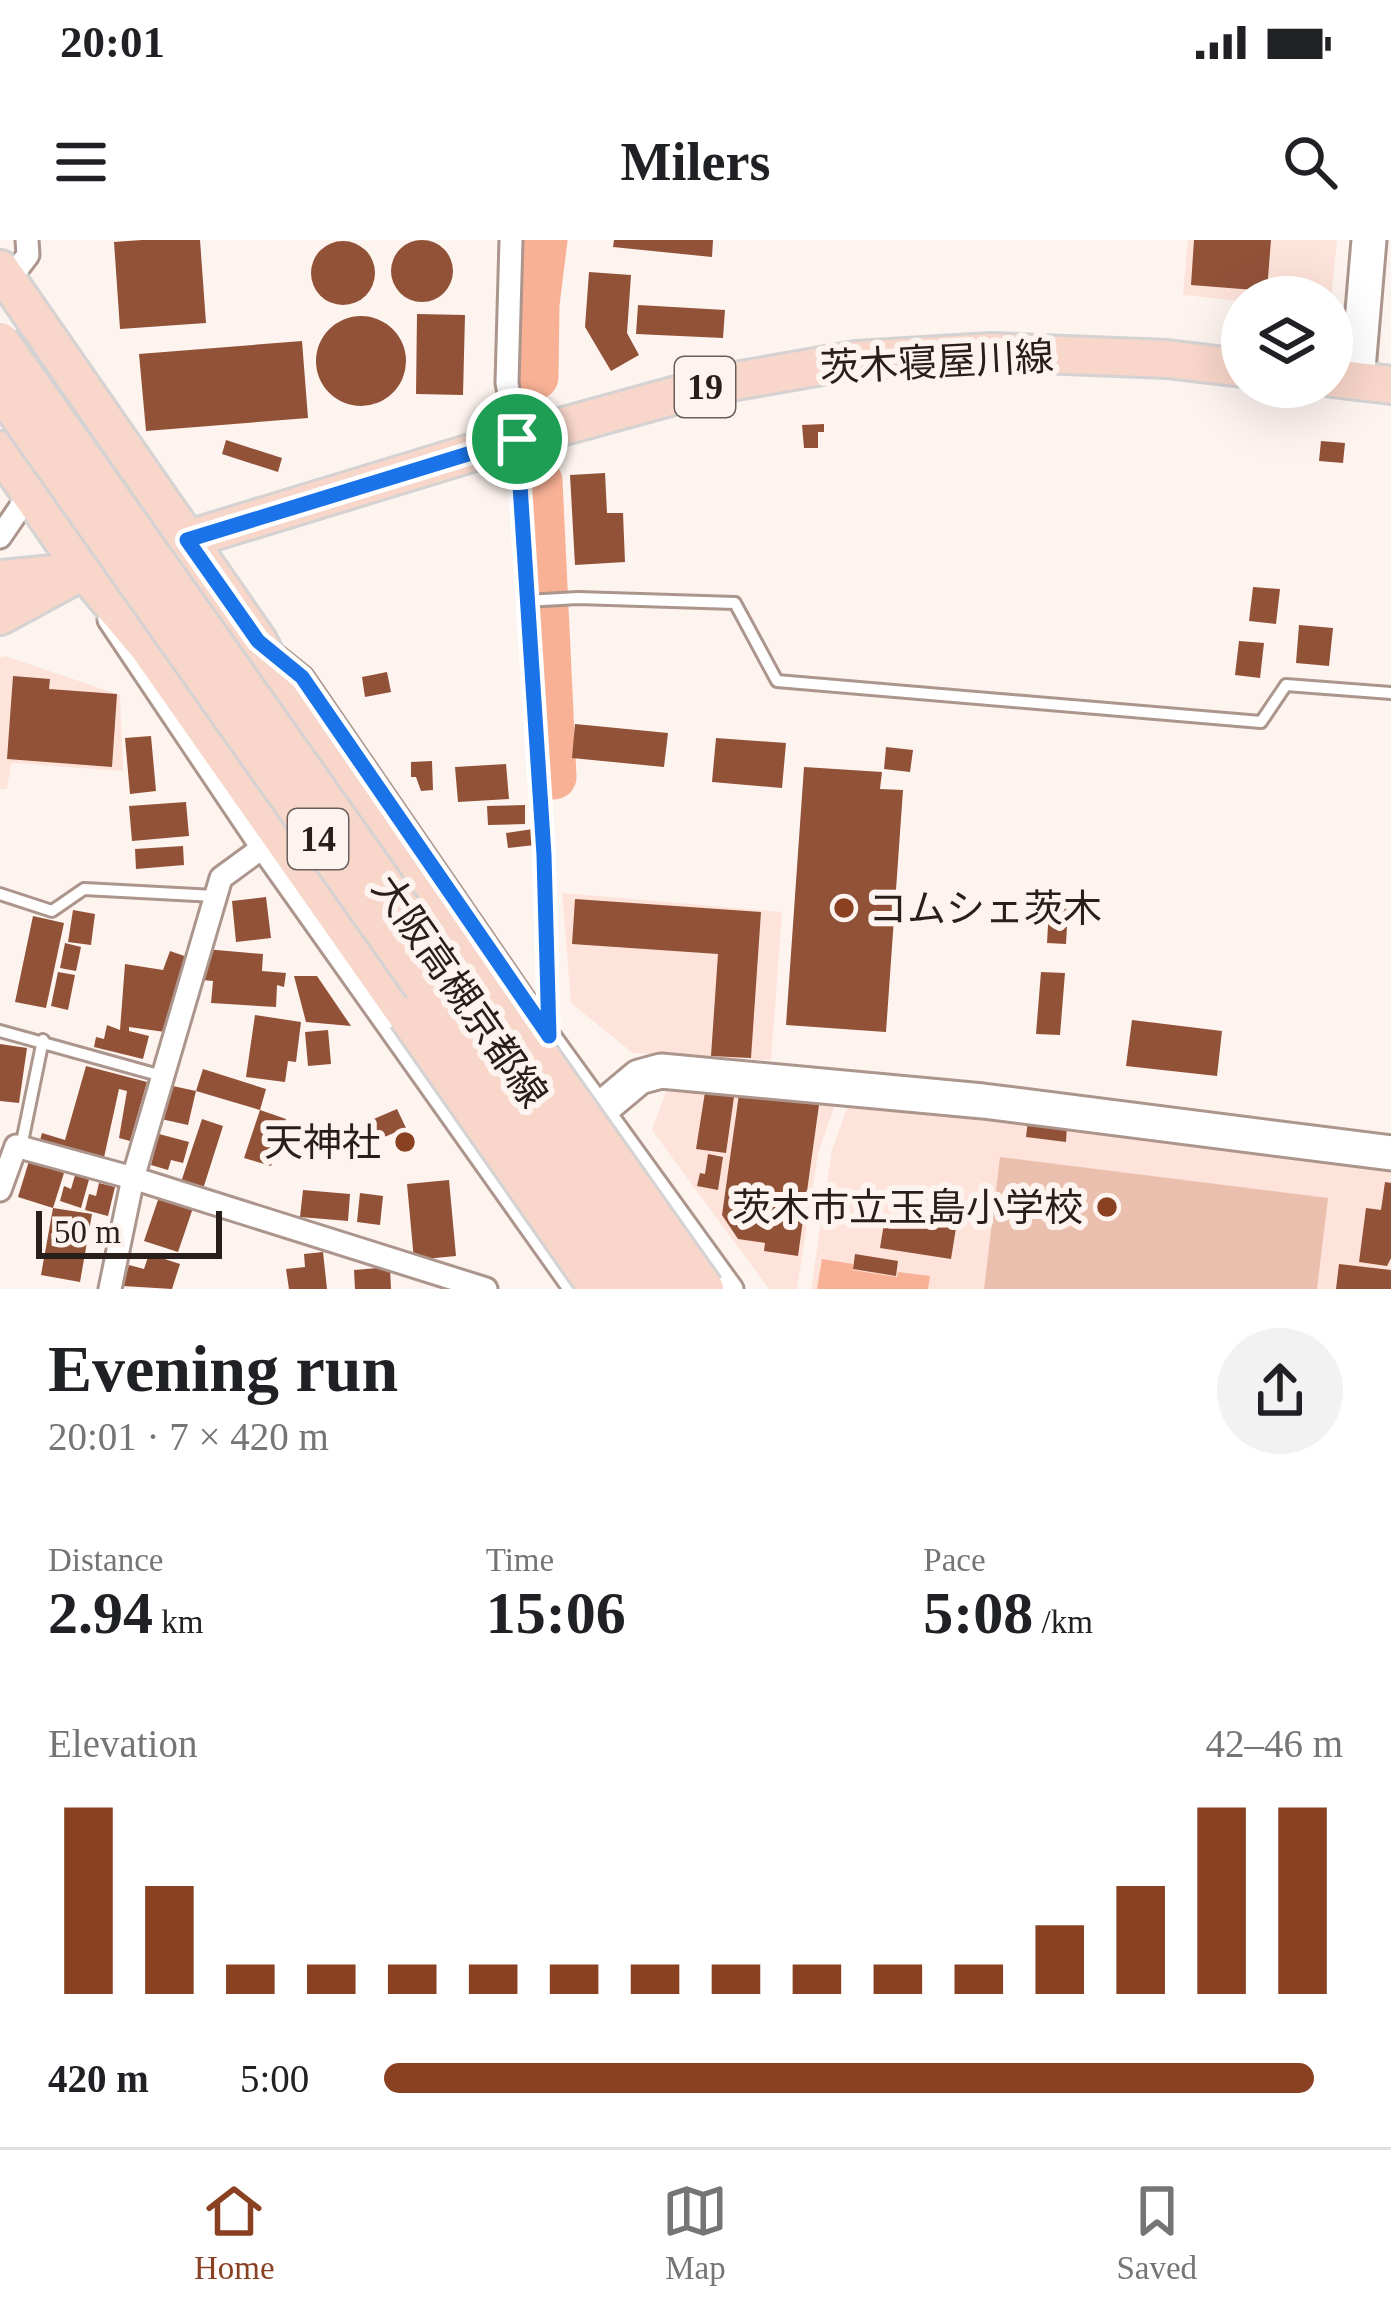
<!DOCTYPE html>
<meta charset="utf-8">
<style>
body{margin:0;font-family:"Times New Roman","Noto Sans JP",serif;background:#f2f2f2;color:#202124;height:100vh;display:flex;flex-direction:column;font-size:45px;white-space:nowrap}
*{box-sizing:border-box;margin:0}
p{font-size:39px;color:#757577}
.icon{flex:none;width:66px;height:66px;fill:none;stroke:currentColor;stroke-width:2;stroke-linecap:round;stroke-linejoin:round}
.map{position:relative;height:1049px;overflow:hidden}
.drawer{display:flex;flex-direction:column;background:#fff;flex:1}
.drawer>*{flex:none}
.fabs{position:absolute;left:1221px;top:36px;display:grid;gap:24px}
.fabs a{display:grid;place-items:center;width:132px;height:132px;border-radius:50%;background:#fff;box-shadow:0 12px 48px #0002;font-size:60px}
.scale{position:absolute;left:36px;bottom:30px;width:186px;box-sizing:border-box;padding-left:12px;border:6px solid #281f1c;border-top:0;font-size:33px;line-height:42px;white-space:nowrap;color:#281f1c;-webkit-text-stroke:9px #fdf3ef;paint-order:stroke}
.pin{position:absolute;display:grid;place-items:center;width:102px;height:102px;color:#fff;margin:-51px;border:6px solid #fff;border-radius:50%;box-shadow:0 3px 12px #0007}
.round{display:grid;place-items:center;flex:none;width:126px;height:126px;border-radius:63px;background:#f2f2f2}
.headline{display:flex;align-items:center;justify-content:space-between;height:204px;padding:0 48px}
h1{font-size:66px;font-weight:800;line-height:90px}
.metrics{display:grid;grid-template-columns:repeat(3,1fr);gap:18px;height:204px;padding:12px 48px}
.metrics div{display:grid;align-content:center}
.metrics b{font-size:60px;font-weight:800}
.metrics small{font-size:33px;font-weight:400}
.metrics p{font-size:33px}
.chart{height:336px;padding:24px 48px}
.chart p{display:flex;justify-content:space-between}
.chart svg{width:100%;height:216px;margin-top:12px;stroke:#894122;stroke-width:6}
ul{padding:0 48px;list-style:none;font-size:39px}
li{display:grid;grid-template-columns:192px 144px 1fr;align-items:center;height:90px}
li i{height:30px;border-radius:15px;background:#894122}
.status{display:flex;justify-content:space-between;align-items:center;height:84px;padding:0 60px;background:#fff;direction:ltr}
.status svg{height:33px;fill:currentColor}
header{display:flex;justify-content:space-between;align-items:center;height:156px;padding:0 48px;background:#fff;font-size:54px;font-weight:800}
.menu{display:flex;justify-content:space-around;align-items:center;height:168px;border-top:3px solid #e0e0e0;background:#fff;font-size:33px;color:#757577}
.menu a{display:grid;justify-items:center;gap:6px}
.menu .current{color:#894122}
.map>svg:first-child{display:block}
.built{fill:#fde3d9}
.green{fill:#eabfae}
.water{fill:#f8b195}
.lines{fill:none;stroke-linecap:round;stroke-linejoin:round}
.river{stroke:#f8b195;stroke-width:45}
.building{fill:#915238}
.lane-casing{stroke:#ab958c;stroke-width:16}
.street-casing{stroke:#ab958c;stroke-width:27}
.secondary-casing{stroke:#ab958c;stroke-width:39}
.primary-casing{stroke:#d4d2d2;stroke-width:42}
.lane{stroke:#fff;stroke-width:10}
.street{stroke:#fff;stroke-width:21}
.secondary{stroke:#fff;stroke-width:33}
.primary{stroke:#f8d6c9;stroke-width:36}
.primary-bridge-casing{stroke:#d4d2d2;stroke-width:42;stroke-linecap:butt}
.primary-bridge{stroke:#f8d6c9;stroke-width:36}
.route-casing{stroke:#fff;stroke-width:24}
.route{stroke:#1a73e8;stroke-width:15}
.poi-dot{fill:#894122;stroke:#fdf3ef;stroke-width:4.5}
.labels{text-anchor:middle;dominant-baseline:central;stroke-width:12;stroke-linejoin:round;paint-order:stroke}
.shield{fill:#fdf3ef;stroke:#685f5b;stroke-width:3}
.shield-label{font-size:36px;font-weight:bold;fill:#281f1c}
.street-label{font-size:39px;fill:#281f1c;stroke:#fdf3ef}
.poi-label{font-size:39px;fill:#281f1c;stroke:#fdf3ef;text-anchor:end}
</style>
<div class="status"><b>20:01</b><svg viewBox="0 0 49 12"><path d="M0 12V9h3v3zM5 12V6h3v6zM10 12V3h3v9zM15 12V0h3v12zM26 1h20v11H26zM47 4h2v5h-2z"/></svg></div>
<header><svg class="icon" aria-label="menu" viewBox="0 0 24 24"><path d="M4 6h16M4 12h16M4 18h16"/></svg>Milers<svg class="icon" aria-label="search" viewBox="0 0 24 24"><circle cx="10" cy="10" r="6"/><path d="M15 15l6 6"/></svg></header>
<div class="map">
<svg width="1391" height="1049" viewBox="0 0 1391 1049">
<rect width="100%" height="100%" fill="#fdf3ef"/>
<path class="built" d="M1188 0H1337L1331 57H1242V61L1183 55Z
M5 416 120 455 123 531 11 523 7 549H0V418Z
M562 653 782 672 771 820 633 813 571 763Z
M668 846 836 862 818 913 797 1049H769L652 890Z
M849 863 1014 878 1391 927V1049H811L832 910Z"/>
<path class="green" d="M1000 917 1328 958 1317 1049H984Z"/>
<path class="water" d="M822 1019 853 1024V1030L897 1037 898 1032 930 1036 928 1049H817Z"/>
<g class="lines">
<path class="river" d="M536 137 537 64 545 0
M540 241 554 537"/>
</g>
<path class="building" d="M391 31a31 31 0 1 1 62 0a31 31 0 1 1-62 0Z
M142 0H200L206 83 120 89 114 2Z
M614 0H713L712 17 613 7Z
M1194 0H1271L1267 51 1191 45Z
M311 33a32 32 0 1 1 64 0a32 32 0 1 1-64 0Z
M589 32 631 35 627 93 639 115 611 131 585 87Z
M638 65 725 70 723 98 636 94Z
M417 74 465 75 463 155 416 154Z
M316 121a45 45 0 1 1 90 0a45 45 0 1 1-90 0Z
M302 101 308 178 146 191 139 114Z
M824 184V192H818V208H804L802 185Z
M226 200 282 218 278 232 222 214Z
M1321 201 1345 203 1343 223 1319 221Z
M605 233 607 273H623L625 322 575 325 570 235Z
M1253 347 1280 349 1276 384 1249 381Z
M1299 385 1333 388 1329 426 1296 423Z
M1239 401 1264 403 1260 438 1235 435Z
M387 432 391 452 365 457 362 437Z
M13 436 50 439 49 449 117 454 112 527 7 519Z
M575 484 668 493 664 527 572 518Z
M151 496 156 551 130 554 125 498Z
M716 498 786 503 782 548 712 542Z
M886 507 913 510 910 532 884 529Z
M432 521 433 550 421 551 416 537H411V522Z
M506 524 509 559 458 562 455 527Z
M804 527 882 532 880 549 903 550 886 792 786 785Z
M186 562 189 596 132 601 129 566Z
M525 565V584L488 585 487 566Z
M533 589 535 605 508 608 506 593Z
M183 606 184 625 136 629 135 609Z
M266 657 271 698 236 702 232 661Z
M575 659 761 672 751 818 711 816 718 714 572 704Z
M1049 668 1068 669 1066 704 1047 703Z
M73 670 95 674 91 705 68 702Z
M33 676 64 683 46 768 15 762Z
M65 703 81 707 76 731 60 728Z
M205 709 263 714 262 731 286 733 284 747 277 745 276 767 211 763 213 741 202 740Z
M170 711 193 719 178 769 172 766 165 792 129 787V791L149 796 143 819 94 807 96 797 104 799 107 785 120 790 125 724 163 730Z
M58 732 75 735 68 770 51 766Z
M1041 732 1065 733 1060 795 1036 794Z
M294 736H317L351 786 306 782Z
M255 775 301 782 296 822 288 821 285 842 246 837Z
M1132 780 1222 791 1217 836 1126 826Z
M328 790 331 824 308 826 305 792Z
M0 804 27 808 19 863 0 861Z
M86 826 147 842 130 901 119 898 127 851 119 849 103 922 39 904 42 893 65 900Z
M203 829 266 849 260 870 286 879 271 926 244 918 260 870 196 851 188 885 161 879 168 845 196 851Z
M705 852 734 857 726 913 696 909Z
M739 854 819 865 798 1016 764 1011 765 1003 738 999 722 975Z
M397 869 406 888 377 900 369 881Z
M202 879 223 886 203 949 181 942Z
M1028 880 1067 885 1066 902 1026 897Z
M159 894 189 902 183 923 171 920 168 930 151 925Z
M708 914 723 917 718 950 697 946 700 933 705 934Z
M29 921 64 933 53 968 18 957Z
M76 932 90 936 81 968 60 961 64 946 71 949Z
M449 940 456 1016 414 1020 407 944Z
M1385 942 1391 943V1018L1387 1026 1359 1022 1366 968 1381 970Z
M99 943 115 947 108 976 85 970 89 954 96 956Z
M303 950 350 954 348 981 300 977Z
M360 953 383 956 380 985 357 982Z
M159 957 193 968 178 1012 144 1001Z
M53 968 92 974 80 1042 41 1035Z
M885 977 956 988 951 1019 880 1008Z
M323 1012 327 1049H289L286 1029 305 1027 304 1014Z
M149 1014 180 1024 172 1049 123 1046 129 1025 144 1029Z
M855 1014 898 1021 896 1036 853 1029Z
M1339 1024 1391 1030V1049H1336Z
M390 1027 391 1049H355L354 1030Z"/>
<g class="lines">
<defs>
<path id="lane" d="M518 206 544 615 549 792
M526 361 578 358 735 363 777 441 1261 482 1286 445 1391 453
M0 654 52 671 84 649 215 656
M0 791 162 836
M21 907 43 800"/>
<path id="street" d="M511 0 507 143 517 199
M5 45 28 15 27 0
M0 297 28 256
M109 380 262 608 575 1049
M272 413 302 437 549 796 732 1049
M0 950 16 906 133 938 486 1049
M110 1049 133 938 221 638 262 608"/>
<path id="secondary" d="M1357 141 1369 0
M602 868 639 837 661 831 983 861 1391 913"/>
<path id="primary" d="M0 29 258 401 288 458 476 725
M1332 138 1391 145
M0 210 84 331 148 407 407 776
M0 339 84 331 517 199 713 145 856 120 991 112 1167 119 1242 128
M0 376 70 338"/>
</defs>
<use href="#lane" class="lane-casing"/>
<use href="#street" class="street-casing"/>
<use href="#secondary" class="secondary-casing"/>
<use href="#primary" class="primary-casing"/>
<use href="#lane" class="lane"/>
<use href="#street" class="street"/>
<use href="#secondary" class="secondary"/>
<use href="#primary" class="primary"/>
<defs>
<path id="primary-bridge" d="M0 101 671 1049
M0 149 636 1049
M476 725 705 1049
M407 776 598 1049"/>
</defs>
<use href="#primary-bridge" class="primary-bridge-casing"/>
<use href="#primary-bridge" class="primary-bridge"/>
</g>
<g class="lines">
<defs>
<path id="route" d="M517 199 544 615 549 796 302 437 258 401 187 300Z"/>
</defs>
<use href="#route" class="route-casing"/>
<use href="#route" class="route"/>
</g>
<g class="poi-dot">
<circle cx="844" cy="668" r="12"/>
<circle cx="405" cy="902" r="12"/>
<circle cx="1107" cy="967" r="12"/>
</g>
<g class="labels">
<g class="shield">
<rect x="675" y="117" width="60" height="60" rx="9"/>
<rect x="288" y="569" width="60" height="60" rx="9"/>
</g>
<g class="shield-label">
<text x="705" y="147">19</text>
<text x="318" y="599">14</text>
</g>
<g class="street-label">
<text transform="translate(937 122) rotate(-3)">茨木寝屋川線</text>
<text transform="translate(460 751) rotate(55)">大阪高槻京都線</text>
</g>
<g class="poi-label">
<text x="868" y="668" text-anchor="start">コムシェ茨木</text>
<text x="381" y="902">天神社</text>
<text x="1083" y="967">茨木市立玉島小学校</text>
</g>
</g>
</svg>
<div class="fabs">
<a><svg class="icon" aria-label="layers" viewBox="0 0 24 24"><path d="M12 4l9 5-9 5-9-5zM3 14l9 5 9-5"/></svg></a>
</div>
<div class="scale">50 m</div>
<div class="pin" style="left:517px;top:199px;background:#1e9e55"><svg class="icon" aria-label="arrive" viewBox="0 0 24 24"><path d="M6 21V4h12l-3 4 3 4H6"/></svg></div>
</div>
<section class="drawer">
<div class="headline"><div><h1>Evening run</h1><p>20:01 · 7 × 420 m</p></div><a class="round"><svg class="icon" aria-label="share" viewBox="0 0 24 24"><path d="M12 15V3M7 8l5-5 5 5M5 13v7h14v-7"/></svg></a></div>
<div class="metrics">
<div><p>Distance</p><b>2.94<small> km</small></b></div>
<div><p>Time</p><b>15:06</b></div>
<div><p>Pace</p><b>5:08<small> /km</small></b></div>
</div>
<div class="chart"><p><span>Elevation</span>42–46 m</p>
<svg viewBox="0 0 160 44" preserveAspectRatio="none"><path d="M5 44V6M15 44V22M25 44V38M35 44V38M45 44V38M55 44V38M65 44V38M75 44V38M85 44V38M95 44V38M105 44V38M115 44V38M125 44V30M135 44V22M145 44V6M155 44V6"/></svg>
</div>
<ul>
<li><b>420 m</b>5:00<i style="width:97%"></i></li>
</ul>
</section>
<nav class="menu">
<a class="current"><svg class="icon" aria-label="home" viewBox="0 0 24 24"><path d="M3 11l9-7 9 7M6 9v11h12V9"/></svg>Home</a>
<a><svg class="icon" aria-label="map" viewBox="0 0 24 24"><path d="M3 6l6-2 6 2 6-2v14l-6 2-6-2-6 2zM9 4v14M15 6v14"/></svg>Map</a>
<a><svg class="icon" aria-label="saved" viewBox="0 0 24 24"><path d="M7 4h10v16l-5-4-5 4z"/></svg>Saved</a>
</nav>
